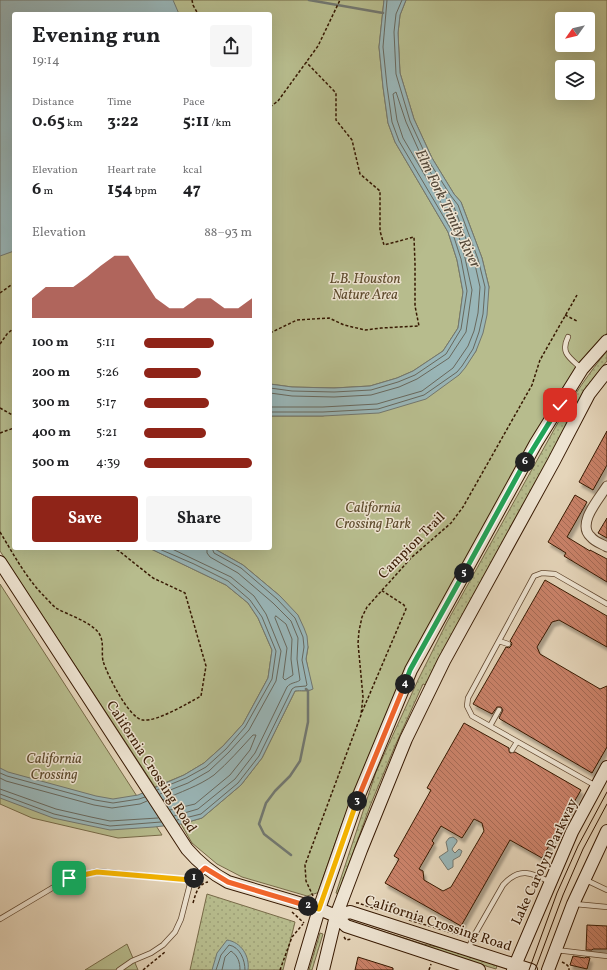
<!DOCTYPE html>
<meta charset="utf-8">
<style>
body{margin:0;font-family:Vollkorn,serif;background:#f6f6f6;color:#202124;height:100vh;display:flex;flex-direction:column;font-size:15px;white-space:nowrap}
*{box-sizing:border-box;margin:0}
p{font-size:13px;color:#757577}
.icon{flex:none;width:22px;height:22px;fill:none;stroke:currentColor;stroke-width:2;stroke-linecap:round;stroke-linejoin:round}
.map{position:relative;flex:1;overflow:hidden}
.details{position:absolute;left:12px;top:12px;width:260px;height:538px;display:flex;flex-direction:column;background:#fff;border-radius:4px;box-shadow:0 4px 16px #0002}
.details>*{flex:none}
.needle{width:26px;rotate:236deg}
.buttons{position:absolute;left:555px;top:12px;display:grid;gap:8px}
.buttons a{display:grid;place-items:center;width:40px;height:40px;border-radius:4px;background:#fff;box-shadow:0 4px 16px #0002;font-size:20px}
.pin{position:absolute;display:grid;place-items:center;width:34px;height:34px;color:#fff;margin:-17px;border-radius:8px;box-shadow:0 2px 6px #0006}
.km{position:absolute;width:20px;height:20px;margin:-10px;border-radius:50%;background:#222;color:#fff;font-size:11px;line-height:20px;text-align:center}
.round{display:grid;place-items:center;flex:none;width:42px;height:42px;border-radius:4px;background:#f6f6f6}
.headline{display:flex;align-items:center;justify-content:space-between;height:68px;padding:0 20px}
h1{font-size:22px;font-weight:700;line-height:30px}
.figures{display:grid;grid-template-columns:repeat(3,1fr);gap:6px;height:68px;padding:4px 20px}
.figures div{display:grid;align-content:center}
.figures b{font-size:17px;font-weight:700}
.figures small{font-size:11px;font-weight:400}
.figures p{font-size:11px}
.chart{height:112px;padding:8px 20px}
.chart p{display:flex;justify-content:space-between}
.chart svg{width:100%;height:72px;margin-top:4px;fill:#8f2418;opacity:.7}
.primary-button{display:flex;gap:8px;margin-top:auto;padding:8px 20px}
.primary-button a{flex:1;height:46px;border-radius:4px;background:#8f2418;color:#fff;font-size:16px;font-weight:700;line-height:46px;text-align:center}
.primary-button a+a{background:#f6f6f6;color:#202124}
ul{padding:0 20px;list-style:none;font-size:13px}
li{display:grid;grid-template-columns:64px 48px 1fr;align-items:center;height:30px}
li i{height:10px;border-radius:5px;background:#8f2418}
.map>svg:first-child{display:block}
.grass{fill:url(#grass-dots);stroke:#776a48}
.park{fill:#b7bc8d;stroke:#776a48;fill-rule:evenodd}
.water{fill:#99b6b8;stroke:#72776f}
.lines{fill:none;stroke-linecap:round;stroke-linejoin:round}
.shore{stroke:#68685d;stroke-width:1}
.stream{stroke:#72776f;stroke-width:2.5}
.building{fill:url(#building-back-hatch);stroke:#371902;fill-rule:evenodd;filter:url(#shadow)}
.lane-casing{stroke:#624830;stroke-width:6}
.street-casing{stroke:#624830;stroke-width:11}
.secondary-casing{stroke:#371902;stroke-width:14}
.path{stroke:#371902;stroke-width:1.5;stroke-dasharray:3 2;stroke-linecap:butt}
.lane{stroke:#eee4d2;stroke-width:4.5}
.street{stroke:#eee4d2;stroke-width:9}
.secondary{stroke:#eee4d2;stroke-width:12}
.tram{stroke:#371902;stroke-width:1}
.split-1-casing{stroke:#fff;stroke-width:8}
.split-2-casing{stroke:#fff;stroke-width:8}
.split-3-casing{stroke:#fff;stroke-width:8}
.split-4-casing{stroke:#fff;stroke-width:8}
.split-5-casing{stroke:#fff;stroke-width:8}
.split-6-casing{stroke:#fff;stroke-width:8}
.split-7-casing{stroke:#fff;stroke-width:8}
.split-1{stroke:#f5b400;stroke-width:5}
.split-2{stroke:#f0652b;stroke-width:5}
.split-3{stroke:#f5b400;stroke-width:5}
.split-4{stroke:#f0652b;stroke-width:5}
.split-5{stroke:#22a559;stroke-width:5}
.split-6{stroke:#22a559;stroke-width:5}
.split-7{stroke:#22a559;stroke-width:5}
.labels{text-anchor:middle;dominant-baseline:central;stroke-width:3;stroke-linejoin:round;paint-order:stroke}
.park-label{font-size:14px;font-style:italic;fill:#5d4a2c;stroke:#eee4d2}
.street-label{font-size:14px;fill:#371902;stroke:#eee4d2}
.water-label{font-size:15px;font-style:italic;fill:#544839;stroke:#eee4d2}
</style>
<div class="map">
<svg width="607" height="970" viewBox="0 0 607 970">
<defs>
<pattern id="grass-dots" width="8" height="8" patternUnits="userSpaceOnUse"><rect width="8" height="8" fill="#b7bc8d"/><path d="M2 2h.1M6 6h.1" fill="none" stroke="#9ea178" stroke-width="1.8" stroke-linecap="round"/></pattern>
<pattern id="building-back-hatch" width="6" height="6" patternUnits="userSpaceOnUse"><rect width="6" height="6" fill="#ca8269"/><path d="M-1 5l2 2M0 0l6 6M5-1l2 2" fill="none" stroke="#a56a54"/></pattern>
<filter id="shadow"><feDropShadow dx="2.5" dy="4.5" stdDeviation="1" flood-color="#0004"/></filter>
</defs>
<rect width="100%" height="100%" fill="#e5d5ba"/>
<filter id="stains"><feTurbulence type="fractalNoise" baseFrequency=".005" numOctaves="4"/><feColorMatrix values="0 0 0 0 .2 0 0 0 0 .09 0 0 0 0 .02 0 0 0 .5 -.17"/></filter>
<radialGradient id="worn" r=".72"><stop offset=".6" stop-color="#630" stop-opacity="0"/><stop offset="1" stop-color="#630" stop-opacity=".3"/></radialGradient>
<path class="grass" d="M607 351V361L595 376 583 393 571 420 426 685 423 684 395 746 370 806 338 894 336 893 376 772 418 680 447 622 560 419C574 395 589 373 607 351Z
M207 894 295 922 283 970H190Z
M353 922 423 944 462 952 498 962 496 969 423 947 352 924Z
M320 933 323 934 312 970H309Z"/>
<path class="park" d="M0 0H384L379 47 383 87 388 123 395 142 448 232 457 260 463 292 458 328 443 351 413 371 397 378 370 386 334 388 292 387 270 384V14H14V548H149L226 585 248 603 258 618 272 650 268 678 243 724 223 746 204 763 184 775 155 787 0 551Z
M406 0H607V333L590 350 558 395 393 700 369 755 340 829 318 892 317 893 307 896 242 877 217 864 192 843 181 824 202 818 241 785 262 758 295 691C301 690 307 692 312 689L306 659 308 647 298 616 280 596 243 565 213 548H270V416H323L459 375 476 351 489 287 482 258 461 202 454 194 432 158 414 119 400 73 398 33 400 15ZM562 19H588V45H562ZM562 67H588V93H562Z
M0 584 162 835 118 838 32 818 0 804Z
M127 944 138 970H85Z"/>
<path class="water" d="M0 0H173L179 14H14V251L0 256Z
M384 0H406L400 15 398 33 400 73 414 119 432 158 454 194 461 202 482 258 489 287 487 315 483 333 476 351 465 368 459 375 426 399 379 413 323 416H270V384L292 387 334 388 370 386 397 378 413 371 443 351 458 328 463 292 457 260 448 232 395 142 388 123 383 87 379 47Z
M149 548H213L243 565 280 596 298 615 304 628 307 636 308 647 306 659 313 689C307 692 301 690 295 691L262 758 241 785 202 818 181 824 154 827 110 830 53 818 0 798V768L8 772 96 796 113 799 138 795 184 775 204 763 223 746 243 724 268 678 272 650 258 618 248 603 226 585Z
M453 837 457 840V842L452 849 453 851 455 853 459 849 462 851 460 856 453 860V867L448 870 439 857 448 851 446 842 449 838Z
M227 940C241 942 250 956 248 970H212L217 953Z"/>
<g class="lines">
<path class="shore" d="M270 388 292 391 334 392 371 390 398 382 415 375 446 354 461 329 467 291 461 259 452 231 399 141 392 122 387 86 383 47 387 0
M270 393 292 396 334 397 371 395 399 387 417 379 449 358 466 332 472 290 465 258 457 230 403 138 397 120 393 94 396 92 406 122 424 162 447 199 454 207 474 260 480 287 478 313 474 331 468 346 453 368 422 391 377 404 323 407H270
M270 412H323L378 409 424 395 457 372 462 366 473 349 479 332 483 314 485 287 478 259 458 205 451 196 428 160 410 121 396 74 394 32 396 14 402 0
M157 548 194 564 228 581 250 600 262 617 276 651 272 679 245 727 226 749 206 767 186 778 157 790
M276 616 286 624 292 639 291 659 293 675 285 680 283 678 287 648 275 618Z
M0 773 7 776 95 800 113 803 139 799 145 797
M0 778 6 781 94 805 112 808 140 804 147 801
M0 789 56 809 91 817 110 821 158 818
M0 794 54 814 90 822 110 826 161 822
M160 794 188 783 209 771 229 752 249 730 276 681 281 651 266 614 254 596 231 577 170 548
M163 800C180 792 199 786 214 775 228 763 241 748 253 735H256L250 750 230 775 195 804 170 810
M174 816 198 809 235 779 255 753 287 687C291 682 297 683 300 680L297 659 298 638 291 621 273 603 238 573 210 557 207 553V548
M177 820 201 814 238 783 259 756 292 689 295 687 306 686 307 685 302 660 304 647 303 637 295 618 277 599 241 568 214 553 212 548
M216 970 221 955 229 945C240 947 245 960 245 970
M222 970 225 957 231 951C238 956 240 962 240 970"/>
<path class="stream" d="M309 0 383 13
M291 855 264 834 259 824 266 803 275 791 290 776 300 761 308 722V691L306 689"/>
</g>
<path class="building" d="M607 431V465L593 490 579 482Z
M575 495 587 502 567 537 590 551V550L607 559V582L564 556 566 553 548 542Z
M607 518V538L598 533Z
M545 580 607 616V647L559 620 552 622 537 647 540 654 600 689 607 686V747L592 773 500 719 499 718 503 710 501 707H497L492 714 473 704 506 647 509 648 511 646 512 643 510 641Z
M464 723 509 748V751L510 753 515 752 581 790 542 858 510 840 461 926 385 883 399 859 394 856 431 790 427 788ZM474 819 482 823 484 831 451 887 443 891 424 880 423 871 419 869 434 843 432 841 441 826 462 838Z
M587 925 607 926V949H593L592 950H586Z
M573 956 585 958 586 957 590 958 587 969 570 965Z
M358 957 393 968V970H355Z"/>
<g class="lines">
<defs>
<path id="lane" d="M568 337C560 353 570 358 581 368
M499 641 508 644
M490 726 499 710
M512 750 517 742
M596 786 472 716 467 706 468 698 534 576 542 573 555 574 607 604
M586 880 607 890
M575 904 607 907
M0 919 69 878 97 871 191 880
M468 949 475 934 503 885C519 867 531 872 550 882
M556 950 607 956
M119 970 132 961 151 953 163 945 175 932 181 919 191 880 205 868"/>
<path id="street" d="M607 486C599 499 576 524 591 537 595 542 602 544 607 547"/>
<path id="secondary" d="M0 562 187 849C199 863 211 873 228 882L319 909 336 916 346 926 479 970
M336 916 350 912 531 970
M301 970 319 909 357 800 411 670 536 443 582 369 607 341
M323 970 336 916 361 850 406 739 444 661 554 461 589 394 607 371
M513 970 572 832 607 767
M548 970 573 904 607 831"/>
</defs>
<use href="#lane" class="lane-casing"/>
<use href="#street" class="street-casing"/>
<use href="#secondary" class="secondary-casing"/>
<path class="path" d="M192 0 193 5 198 14
M270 107 278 101 318 46 340 0
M0 293 14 283
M565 315 577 321
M270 333 297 320 329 318 344 325 365 330 381 328 419 326 415 306V264L414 237 384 245 380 231V191L360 174 352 140 336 120V93L306 62
M0 344 7 334 14 328
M0 408 14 416
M0 433 14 428
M0 532C14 555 26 578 45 597 48 600 52 605 56 608 68 615 89 621 98 632 105 641 101 651 103 661 107 674 129 719 143 720 157 722 188 703 201 696L206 666 185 593 153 578 119 551 114 548
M362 712 406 609 404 605 381 590
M313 896 306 881 305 865 361 715 363 697 358 643 359 631 362 617 367 607 412 557 451 523 463 507 532 385 540 360 577 295
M193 903C196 893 198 884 208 882
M356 903H358L379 910
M292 912 304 923
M409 920 466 937
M344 937 346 940 352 939
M480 941 503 948 506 951
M562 962 566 964 569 967V970
M143 970 165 952
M280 970 292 937 303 924
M429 970 431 964"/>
<use href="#lane" class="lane"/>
<use href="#street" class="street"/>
<use href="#secondary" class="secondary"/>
<path class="tram" d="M529 970 557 893 578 846 607 792
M535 970 563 895 583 849 607 804"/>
</g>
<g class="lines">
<defs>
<path id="split-1" d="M69 878 97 872 191 880 194 878"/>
<path id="split-2" d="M194 878 205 868 228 882 308 906"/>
<path id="split-3" d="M308 906 319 909 357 801"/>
<path id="split-4" d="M357 801 405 684"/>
<path id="split-5" d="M405 684 410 670 464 573"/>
<path id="split-6" d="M464 573 525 462"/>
<path id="split-7" d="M525 462 560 405"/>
</defs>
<use href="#split-1" class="split-1-casing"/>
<use href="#split-2" class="split-2-casing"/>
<use href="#split-3" class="split-3-casing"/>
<use href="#split-4" class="split-4-casing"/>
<use href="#split-5" class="split-5-casing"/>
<use href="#split-6" class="split-6-casing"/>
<use href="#split-7" class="split-7-casing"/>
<use href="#split-1" class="split-1"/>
<use href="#split-2" class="split-2"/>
<use href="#split-3" class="split-3"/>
<use href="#split-4" class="split-4"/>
<use href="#split-5" class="split-5"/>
<use href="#split-6" class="split-6"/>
<use href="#split-7" class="split-7"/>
</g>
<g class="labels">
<g class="park-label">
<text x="365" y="279">L.B. Houston<tspan x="365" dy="16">Nature Area</tspan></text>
<text x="373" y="508">California<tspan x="373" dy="16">Crossing Park</tspan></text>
<text x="54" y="759">California<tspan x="54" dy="16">Crossing</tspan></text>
</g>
<g class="street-label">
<text transform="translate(412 546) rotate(-45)">Campion Trail</text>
<text transform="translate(151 767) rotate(57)">California Crossing Road</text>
<text transform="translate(545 862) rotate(-65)">Lake Carolyn Parkway</text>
<text transform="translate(438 924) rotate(18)">California Crossing Road</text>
</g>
<g class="water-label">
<text transform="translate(447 209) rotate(64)">Elm Fork Trinity River</text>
</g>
</g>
<rect width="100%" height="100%" filter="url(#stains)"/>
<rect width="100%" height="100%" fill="url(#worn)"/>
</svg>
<div class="buttons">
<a><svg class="needle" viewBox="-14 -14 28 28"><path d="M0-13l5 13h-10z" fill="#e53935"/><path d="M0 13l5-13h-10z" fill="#757577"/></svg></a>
<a><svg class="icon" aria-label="layers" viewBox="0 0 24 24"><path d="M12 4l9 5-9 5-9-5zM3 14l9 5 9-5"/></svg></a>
</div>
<div class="pin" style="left:69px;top:878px;background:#1e9e55"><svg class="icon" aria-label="arrive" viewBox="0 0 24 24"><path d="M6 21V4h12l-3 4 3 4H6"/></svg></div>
<div class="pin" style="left:560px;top:405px;background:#d93025"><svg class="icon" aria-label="check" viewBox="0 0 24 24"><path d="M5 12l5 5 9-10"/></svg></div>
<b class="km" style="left:194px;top:878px">1</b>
<b class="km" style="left:308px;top:906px">2</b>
<b class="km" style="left:357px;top:801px">3</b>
<b class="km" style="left:405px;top:684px">4</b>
<b class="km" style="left:464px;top:573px">5</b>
<b class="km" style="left:525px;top:462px">6</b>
<section class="details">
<div class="headline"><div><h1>Evening run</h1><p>19:14</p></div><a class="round"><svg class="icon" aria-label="share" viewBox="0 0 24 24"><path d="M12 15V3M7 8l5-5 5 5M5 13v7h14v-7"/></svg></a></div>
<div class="figures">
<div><p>Distance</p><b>0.65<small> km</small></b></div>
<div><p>Time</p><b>3:22</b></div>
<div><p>Pace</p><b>5:11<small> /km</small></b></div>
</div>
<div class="figures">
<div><p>Elevation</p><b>6<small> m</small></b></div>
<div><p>Heart rate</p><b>154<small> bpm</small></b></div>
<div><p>kcal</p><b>47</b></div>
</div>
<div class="chart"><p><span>Elevation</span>88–93 m</p>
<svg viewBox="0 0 160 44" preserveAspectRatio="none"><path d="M0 44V32L10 25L20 25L30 25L40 19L50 12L60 6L70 6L80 19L90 32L100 38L110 38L120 32L130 32L140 38L150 38L160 32V44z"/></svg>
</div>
<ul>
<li><b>100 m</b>5:11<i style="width:65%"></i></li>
<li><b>200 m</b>5:26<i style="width:53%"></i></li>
<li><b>300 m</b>5:17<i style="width:60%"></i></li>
<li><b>400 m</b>5:21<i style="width:57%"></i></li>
<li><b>500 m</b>4:39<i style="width:100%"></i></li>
</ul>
<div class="primary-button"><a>Save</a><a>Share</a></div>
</section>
</div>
